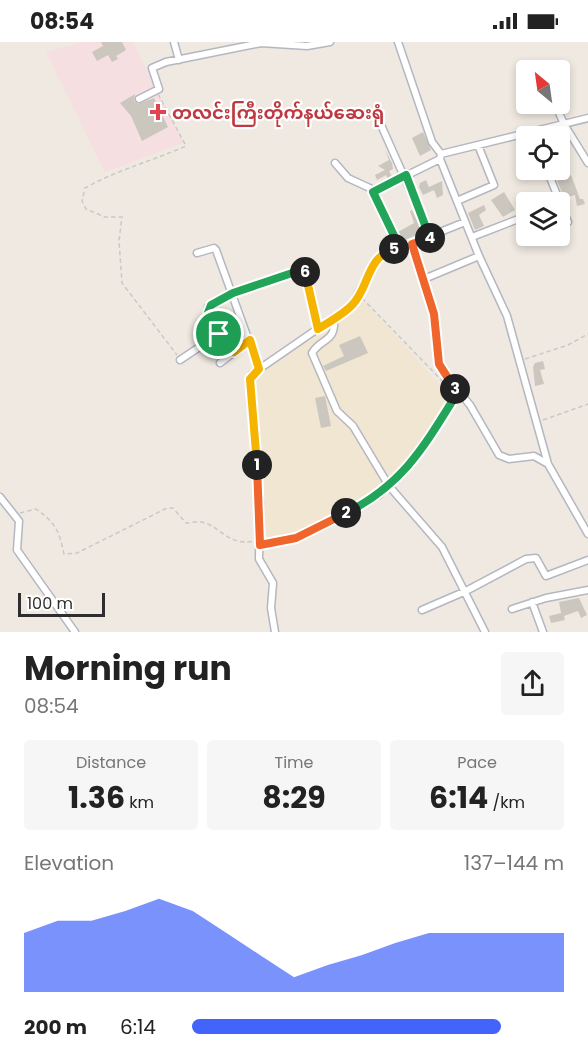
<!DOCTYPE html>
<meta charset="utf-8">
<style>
body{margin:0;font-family:Poppins,"Noto Sans Myanmar",sans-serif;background:#f6f6f6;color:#222;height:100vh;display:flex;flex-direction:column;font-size:22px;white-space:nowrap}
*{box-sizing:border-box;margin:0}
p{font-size:20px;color:#767676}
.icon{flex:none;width:33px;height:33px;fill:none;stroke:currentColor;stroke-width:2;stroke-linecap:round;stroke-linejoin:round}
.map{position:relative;height:590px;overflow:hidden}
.sheet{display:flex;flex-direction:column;background:#fff;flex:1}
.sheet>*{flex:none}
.needle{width:39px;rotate:331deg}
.controls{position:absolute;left:516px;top:18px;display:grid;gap:12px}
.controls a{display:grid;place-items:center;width:54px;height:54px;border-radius:6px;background:#fff;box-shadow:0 3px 9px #0003;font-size:30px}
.scale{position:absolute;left:18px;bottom:15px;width:87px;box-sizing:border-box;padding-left:6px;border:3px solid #2e2e2e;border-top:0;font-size:16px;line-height:21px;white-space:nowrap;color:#2e2e2e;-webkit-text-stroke:4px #fff;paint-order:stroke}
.pin{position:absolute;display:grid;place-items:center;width:51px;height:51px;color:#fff;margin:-26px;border:3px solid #fff;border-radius:50%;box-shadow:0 2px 6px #0007}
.km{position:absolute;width:30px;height:30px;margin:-15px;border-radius:50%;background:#222;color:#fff;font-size:16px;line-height:30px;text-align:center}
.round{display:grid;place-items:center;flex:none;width:63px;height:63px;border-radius:6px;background:#f6f6f6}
.summary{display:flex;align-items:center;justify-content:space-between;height:102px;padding:0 24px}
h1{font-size:33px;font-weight:700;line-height:45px}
.metrics{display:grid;grid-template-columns:repeat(3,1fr);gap:9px;height:102px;padding:6px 24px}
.metrics div{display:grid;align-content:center;border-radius:6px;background:#f6f6f6;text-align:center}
.metrics b{font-size:30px;font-weight:700}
.metrics small{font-size:16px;font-weight:400}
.metrics p{font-size:16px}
.chart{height:168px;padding:12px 24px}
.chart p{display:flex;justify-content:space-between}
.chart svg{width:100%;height:108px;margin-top:6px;fill:#4264fb;opacity:.7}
ul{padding:0 24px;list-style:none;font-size:20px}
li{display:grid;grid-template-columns:96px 72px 1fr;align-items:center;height:45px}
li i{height:15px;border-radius:8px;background:#4264fb}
.status{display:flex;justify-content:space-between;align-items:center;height:42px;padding:0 30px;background:#fff;direction:ltr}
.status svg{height:16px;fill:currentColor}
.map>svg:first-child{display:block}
.education{fill:#f0e6d1}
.medical{fill:#f5dfe0}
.building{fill:#cbc7bf}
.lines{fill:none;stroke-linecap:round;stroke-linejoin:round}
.minor-casing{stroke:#b4b7c1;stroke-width:9}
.path{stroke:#c9c9c9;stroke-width:1.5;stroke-dasharray:4.5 3;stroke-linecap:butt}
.minor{stroke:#fff;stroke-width:6}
.split-1-casing{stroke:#fff;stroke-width:12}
.split-2-casing{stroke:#fff;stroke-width:12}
.split-3-casing{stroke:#fff;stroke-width:12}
.split-4-casing{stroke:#fff;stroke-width:12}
.split-5-casing{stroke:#fff;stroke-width:12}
.split-6-casing{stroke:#fff;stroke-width:12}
.split-7-casing{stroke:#fff;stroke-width:12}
.split-1{stroke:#f5b400;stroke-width:8}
.split-2{stroke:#f0652b;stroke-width:8}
.split-3{stroke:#22a559;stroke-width:8}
.split-4{stroke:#f0652b;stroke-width:8}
.split-5{stroke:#22a559;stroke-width:8}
.split-6{stroke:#f5b400;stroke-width:8}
.split-7{stroke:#22a559;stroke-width:8}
.health-dot{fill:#e0444e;stroke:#fff;stroke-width:2}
.labels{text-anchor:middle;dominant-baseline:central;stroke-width:4.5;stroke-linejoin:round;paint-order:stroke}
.health-label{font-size:18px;font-weight:bold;fill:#be3a42;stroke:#fff;text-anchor:start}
</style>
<div class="status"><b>08:54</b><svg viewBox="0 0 49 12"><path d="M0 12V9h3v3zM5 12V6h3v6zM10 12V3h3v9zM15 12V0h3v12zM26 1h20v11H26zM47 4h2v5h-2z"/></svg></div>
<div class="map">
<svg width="588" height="590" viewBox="0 0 588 590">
<rect width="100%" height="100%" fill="#efe9e1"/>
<path class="education" d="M364 259 451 355 416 414 377 454 267 501 252 336Z"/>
<path class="medical" d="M83 0H133L183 101 105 130 46 10Z"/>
<path class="building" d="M101 0H122L126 8 116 14 118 17 112 20 108 13 97 19 92 10 103 4Z
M135 52 134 59 138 62 154 56 168 85 142 99 131 74 120 61Z
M423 90 431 108 420 114 412 96Z
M385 108 392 121 393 127 389 129 392 135 388 137 386 133 377 138 375 133 385 128 378 124 389 118Z
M571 133 580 157H583L585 162 577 164 575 153 565 156 561 148 557 139Z
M426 138 429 145 442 139 443 153 437 156 434 148 423 153 419 145 420 141Z
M504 150 515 168 503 175 491 158Z
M484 163 486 168 479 173 484 184 475 188 468 171Z
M412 168 423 190 405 198 398 190 414 181 410 169Z
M360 294 368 311 326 329 323 324 344 314 339 303Z
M543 319 545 327 540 328 544 342 535 344 533 325 535 321Z
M325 354 331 384 321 386 315 356Z
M579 556 587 573 581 576 578 569 564 574 565 578 551 581 549 574 561 571 559 560Z"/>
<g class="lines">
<defs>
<path id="minor" d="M174 0 179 18
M398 0 432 100 441 112 588 76
M535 26 536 28
M139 57 159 47 152 26 166 20 261 1 307 4 330 0
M555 62 564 82 588 121
M381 83 431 195
M441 112 440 117 479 214 507 274 548 422 588 492
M335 121 348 136 374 148
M547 128 568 180
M457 159 494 143 478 103
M472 195 526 174
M412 202 434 272 439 322 443 330 470 363 499 413 509 417 534 414 548 422
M400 206 373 150 440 117
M197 211 214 206 216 208 259 327
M424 237 479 214
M334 276C336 301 322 295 312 311L337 369 353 384 389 444 442 505 485 590
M234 310 215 284 208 265 233 251 301 228 307 235 318 287
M180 318 219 292
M220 321 250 298
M0 455 19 479 17 508 75 590
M260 503 296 496 379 453 423 406 458 350
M532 560 543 590
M512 567 546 556 588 548
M422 568 466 549 526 517 536 516 546 534 588 518
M275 590 271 566 273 541 259 517 260 462 250 337 252 332 352 263 372 225 383 213 465 180"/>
</defs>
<use href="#minor" class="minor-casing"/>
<path class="path" d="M158 52 186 104C152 119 117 128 85 146L82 159 86 167 105 175H122L119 199 122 241 177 313
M362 256 450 347
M525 317 568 303 588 292
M543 378 588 362
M20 471 36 467C56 481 59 489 64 512L77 511 167 466H173L186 481C190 481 197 479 201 480 220 483 228 505 254 499"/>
<use href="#minor" class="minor"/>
</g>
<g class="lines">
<defs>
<path id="split-1" d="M219 292 234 310 250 298 259 327 250 337 257 423"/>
<path id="split-2" d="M257 423 260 503 296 496 346 471"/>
<path id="split-3" d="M346 471C404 442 425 403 458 350L455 347"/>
<path id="split-4" d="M430 196 412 202 434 272 439 322 455 347"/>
<path id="split-5" d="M394 207 400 206 373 150 406 133 430 196"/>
<path id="split-6" d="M305 230 318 287C329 280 344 272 353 262 369 245 367 215 394 207"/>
<path id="split-7" d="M219 292 208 271 211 263 233 251 301 228 305 230"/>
</defs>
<use href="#split-1" class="split-1-casing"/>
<use href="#split-2" class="split-2-casing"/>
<use href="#split-3" class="split-3-casing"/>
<use href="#split-4" class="split-4-casing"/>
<use href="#split-5" class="split-5-casing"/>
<use href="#split-6" class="split-6-casing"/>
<use href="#split-7" class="split-7-casing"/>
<use href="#split-1" class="split-1"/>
<use href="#split-2" class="split-2"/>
<use href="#split-3" class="split-3"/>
<use href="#split-4" class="split-4"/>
<use href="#split-5" class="split-5"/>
<use href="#split-6" class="split-6"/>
<use href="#split-7" class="split-7"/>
</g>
<path class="health-dot" d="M155 61h6v6h6v6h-6v6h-6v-6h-6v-6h6z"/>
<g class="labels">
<g class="health-label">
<text x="172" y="70">တလင်းကြီးတိုက်နယ်ဆေးရုံ</text>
</g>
</g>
</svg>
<div class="controls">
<a><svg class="needle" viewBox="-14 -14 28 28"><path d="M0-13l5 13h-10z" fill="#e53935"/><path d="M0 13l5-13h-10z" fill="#767676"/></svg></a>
<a><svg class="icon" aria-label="locate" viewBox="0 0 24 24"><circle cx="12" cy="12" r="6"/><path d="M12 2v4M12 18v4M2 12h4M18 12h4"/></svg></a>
<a><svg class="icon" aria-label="layers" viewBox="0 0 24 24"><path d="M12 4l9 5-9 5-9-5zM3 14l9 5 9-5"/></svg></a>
</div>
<div class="scale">100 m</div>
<div class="pin" style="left:219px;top:292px;background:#1e9e55"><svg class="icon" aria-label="arrive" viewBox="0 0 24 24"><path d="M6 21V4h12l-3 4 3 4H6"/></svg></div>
<b class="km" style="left:257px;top:423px">1</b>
<b class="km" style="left:346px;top:471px">2</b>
<b class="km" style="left:455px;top:347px">3</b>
<b class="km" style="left:430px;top:196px">4</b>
<b class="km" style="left:394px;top:207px">5</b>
<b class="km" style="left:305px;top:230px">6</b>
</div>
<section class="sheet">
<div class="summary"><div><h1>Morning run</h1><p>08:54</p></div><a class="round"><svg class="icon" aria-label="share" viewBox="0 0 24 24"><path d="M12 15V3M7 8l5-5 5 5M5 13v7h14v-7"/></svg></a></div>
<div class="metrics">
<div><p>Distance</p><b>1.36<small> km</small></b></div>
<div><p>Time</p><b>8:29</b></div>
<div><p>Pace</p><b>6:14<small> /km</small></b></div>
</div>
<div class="chart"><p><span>Elevation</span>137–144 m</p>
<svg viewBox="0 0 160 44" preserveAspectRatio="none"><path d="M0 44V20L10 15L20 15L30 11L40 6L50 11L60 20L70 29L80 38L90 33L100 29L110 24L120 20L130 20L140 20L150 20L160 20V44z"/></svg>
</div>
<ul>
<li><b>200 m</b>6:14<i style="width:83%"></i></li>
</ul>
</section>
